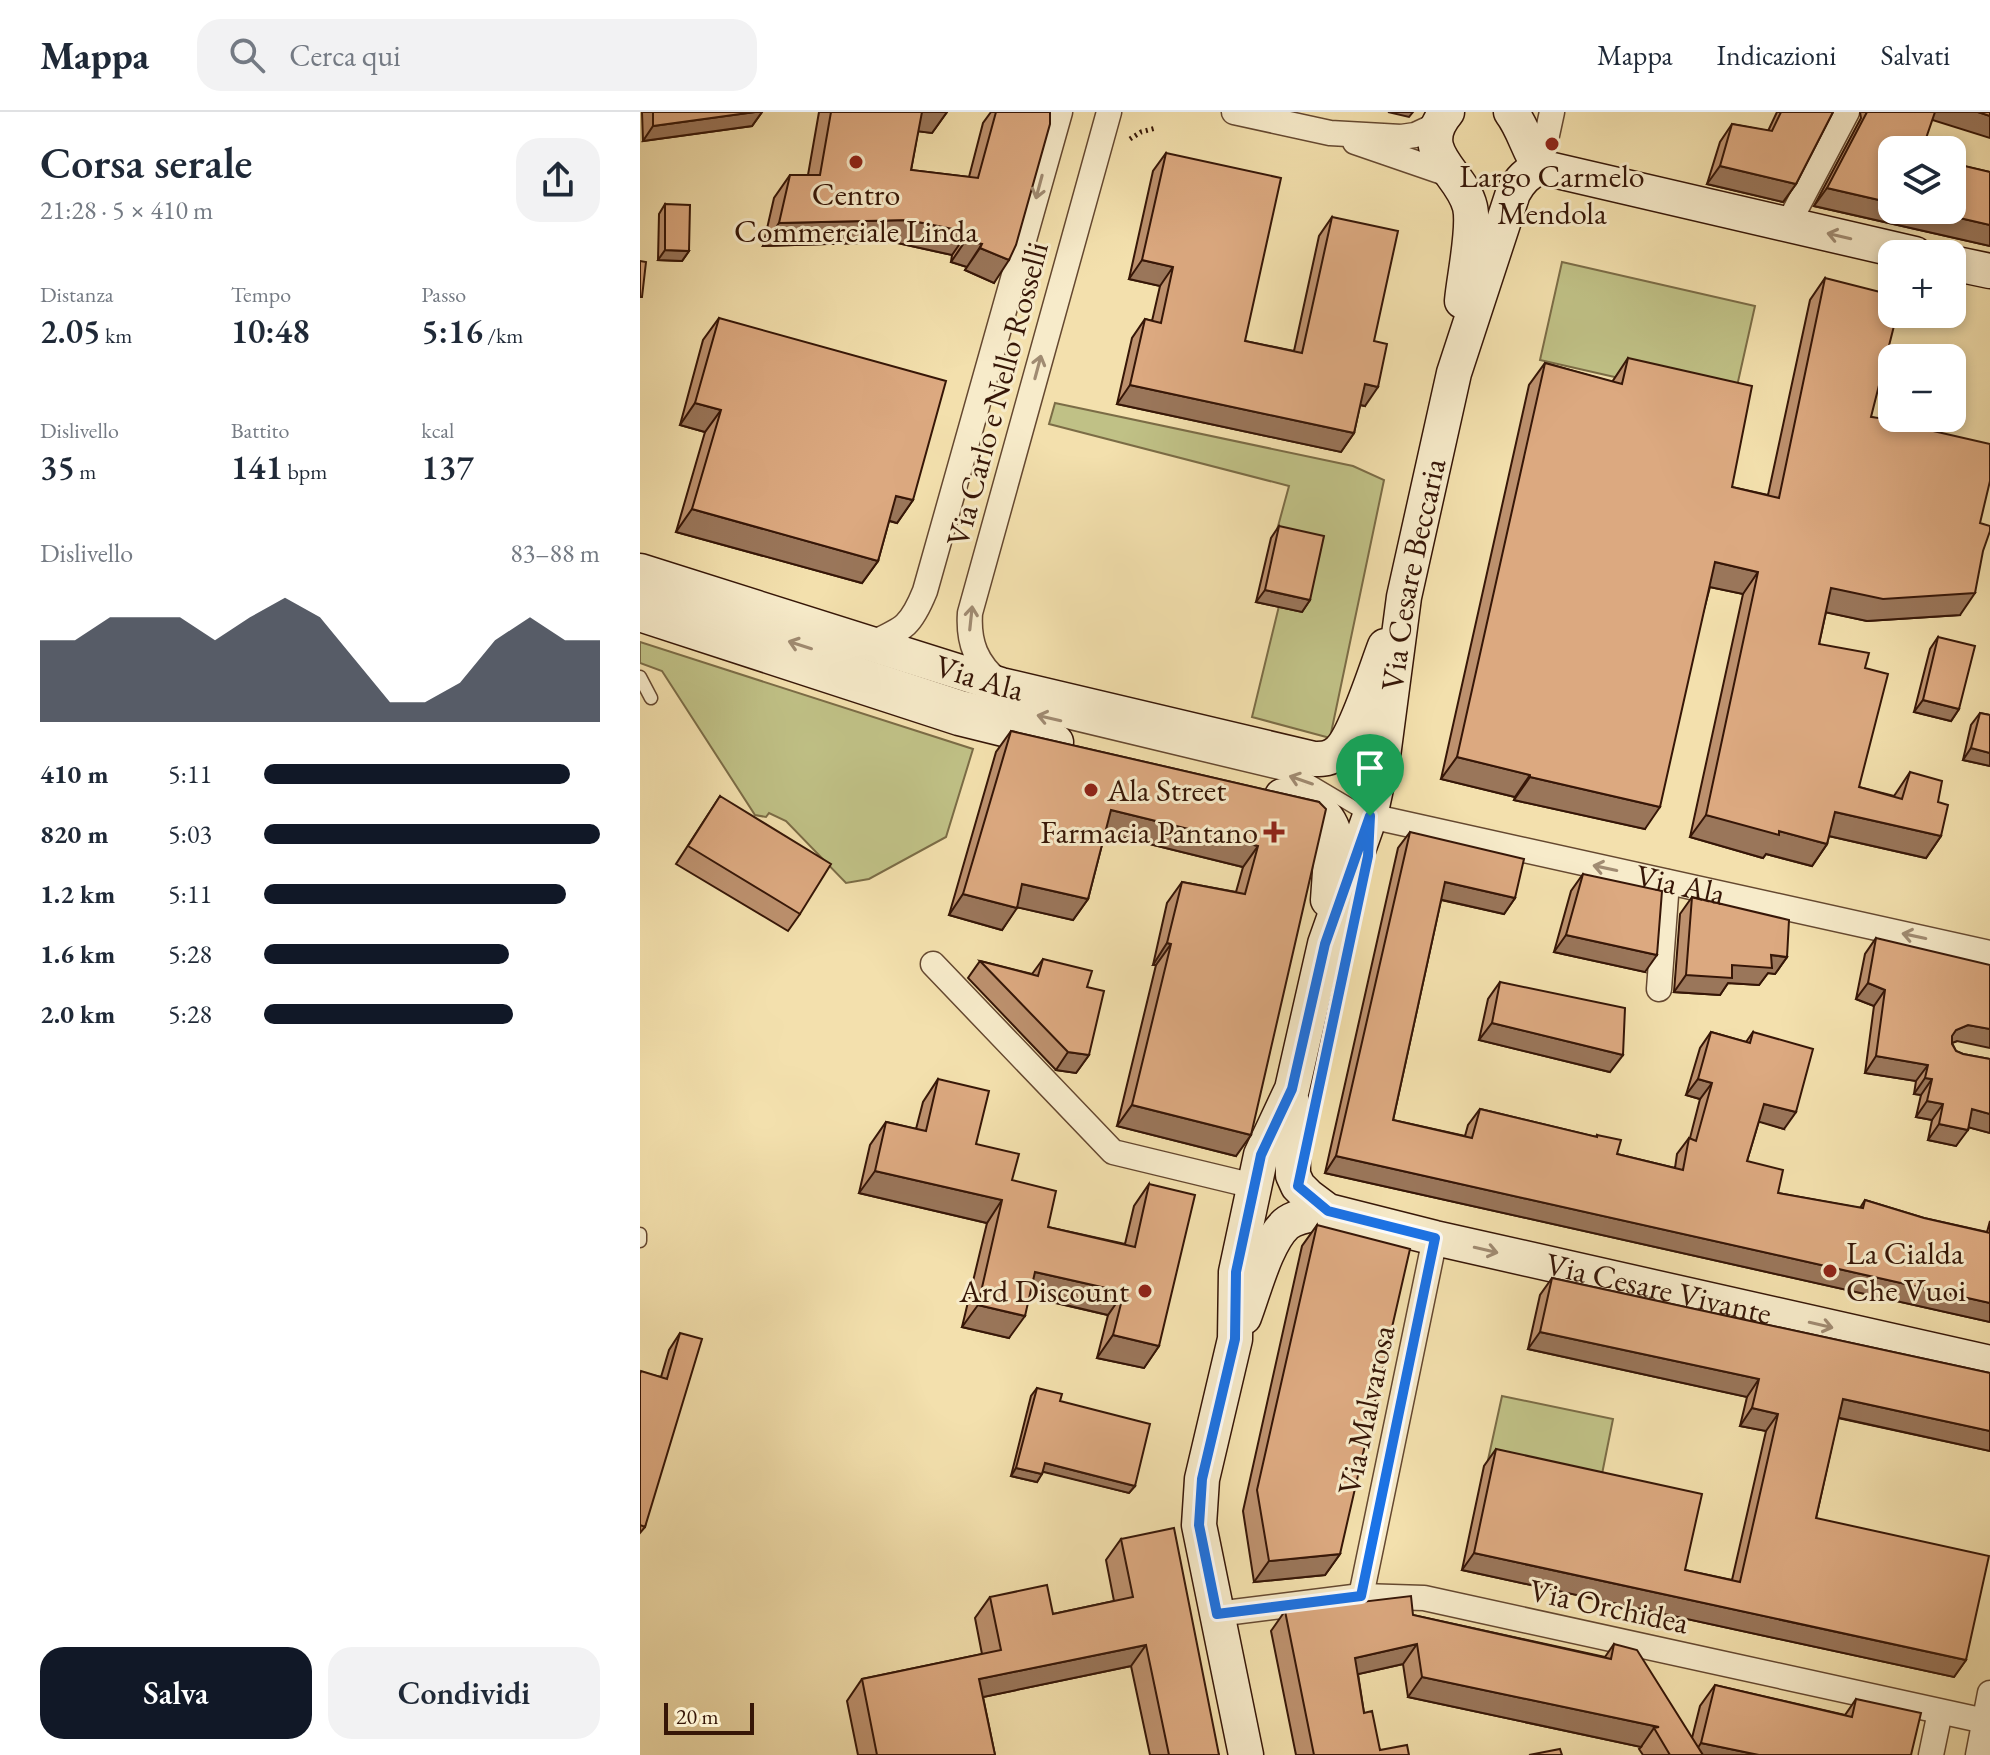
<!DOCTYPE html>
<html lang="it">
<meta charset="utf-8">
<style>
body{margin:0;font-family:"EB Garamond",serif;background:#f2f2f3;color:#1f2937;height:100vh;display:flex;flex-direction:column;font-size:30px;white-space:nowrap}
*{box-sizing:border-box;margin:0}
p{font-size:26px;color:#747a83}
.icon{flex:none;width:44px;height:44px;fill:none;stroke:currentColor;stroke-width:2;stroke-linecap:round;stroke-linejoin:round}
.map{position:relative;flex:1;overflow:hidden}
.sheet{display:flex;flex-direction:column;background:#fff;width:640px}
.sheet>*{flex:none}
.buttons{position:absolute;left:1238px;top:24px;display:grid;gap:16px}
.buttons a{display:grid;place-items:center;width:88px;height:88px;border-radius:16px;background:#fff;box-shadow:0 4px 12px #0003;font-size:40px}
.scale{position:absolute;left:24px;bottom:20px;width:90px;box-sizing:border-box;padding-left:8px;border:4px solid #361607;border-top:0;font-size:22px;line-height:28px;white-space:nowrap;color:#361607;-webkit-text-stroke:6px #f7ebca;paint-order:stroke}
.pin{position:absolute;display:grid;place-items:center;width:68px;height:68px;color:#fff;margin:-82px -34px;border-radius:50% 50% 50% 0;rotate:-45deg;box-shadow:0 0 8px #0007}
.pin .icon{rotate:45deg}
.round{display:grid;place-items:center;flex:none;width:84px;height:84px;border-radius:24px;background:#f2f2f3}
.summary{display:flex;align-items:center;justify-content:space-between;height:136px;padding:0 40px}
h1{font-size:44px;font-weight:600;line-height:60px}
.stats{display:grid;grid-template-columns:repeat(3,1fr);gap:12px;height:136px;padding:8px 40px}
.stats div{display:grid;align-content:center}
.stats b{font-size:34px;font-weight:600}
.stats small{font-size:22px;font-weight:400}
.stats p{font-size:22px}
.chart{height:224px;padding:16px 40px}
.chart p{display:flex;justify-content:space-between}
.chart svg{width:100%;height:144px;margin-top:8px;fill:#111827;opacity:.7}
.cta{display:flex;gap:16px;margin-top:auto;padding:16px 40px}
.cta a{flex:1;height:92px;border-radius:24px;background:#111827;color:#fff;font-size:32px;font-weight:600;line-height:92px;text-align:center}
.cta a+a{background:#f2f2f3;color:#1f2937}
ul{padding:0 40px;list-style:none;font-size:26px}
li{display:grid;grid-template-columns:128px 96px 1fr;align-items:center;height:60px}
li i{height:20px;border-radius:10px;background:#111827}
header{display:flex;align-items:center;gap:48px;box-sizing:border-box;height:112px;padding:0 40px;background:#fff;border-bottom:2px solid #e0e1e3}
header strong{font-size:38px}
nav{display:flex;gap:44px;margin-inline-start:auto;font-size:28px}
.search{width:560px;height:72px;background:#f2f2f3;display:flex;align-items:center;gap:20px;box-sizing:border-box;padding:0 28px;border-radius:24px;color:#747a83;font-size:30px}
main{display:flex;flex:1;min-height:0}
.map>svg:first-child{display:block}
.green{fill:#c0c186;stroke:#7b6c46;stroke-width:2}
.lines{fill:none;stroke-linecap:round;stroke-linejoin:round}
.lane-casing{stroke:#654830;stroke-width:15}
.street-casing{stroke:#654830;stroke-width:27}
.secondary-casing{stroke:#361607;stroke-width:37}
.path{stroke:#361607;stroke-width:5;stroke-dasharray:2 4;stroke-linecap:butt}
.lane{stroke:#f7ebca;stroke-width:12}
.street{stroke:#f7ebca;stroke-width:24}
.secondary{stroke:#f7ebca;stroke-width:34}
.wall{fill:#bd916e;stroke:#361607;stroke-width:2}
.shaded-wall{fill:#9a765a;stroke:#361607;stroke-width:2}
.building{fill:#dca980;stroke:#361607;stroke-width:2}
.oneway{stroke:#a08b72}
.route-casing{stroke:#fff;stroke-width:16}
.route{stroke:#1a73e8;stroke-width:10}
.poi-dot{fill:#8f2418;stroke:#f7ebca;stroke-width:3}
.labels{text-anchor:middle;dominant-baseline:central;stroke-width:6;stroke-linejoin:round;paint-order:stroke}
.poi-label{font-size:32px;fill:#361607;stroke:#f7ebca}
.street-label{font-size:32px;fill:#361607;stroke:#f7ebca}
</style>
<header>
<strong>Mappa</strong>
<div class="search"><svg class="icon" aria-label="search" viewBox="0 0 24 24"><circle cx="10" cy="10" r="6"/><path d="M15 15l6 6"/></svg>Cerca qui</div>
<nav><a>Mappa</a><a>Indicazioni</a><a>Salvati</a></nav>
</header>
<main>
<section class="sheet">
<div class="summary"><div><h1>Corsa serale</h1><p>21:28 · 5 × 410 m</p></div><a class="round"><svg class="icon" aria-label="share" viewBox="0 0 24 24"><path d="M12 15V3M7 8l5-5 5 5M5 13v7h14v-7"/></svg></a></div>
<div class="stats">
<div><p>Distanza</p><b>2.05<small> km</small></b></div>
<div><p>Tempo</p><b>10:48</b></div>
<div><p>Passo</p><b>5:16<small> /km</small></b></div>
</div>
<div class="stats">
<div><p>Dislivello</p><b>35<small> m</small></b></div>
<div><p>Battito</p><b>141<small> bpm</small></b></div>
<div><p>kcal</p><b>137</b></div>
</div>
<div class="chart"><p><span>Dislivello</span>83–88 m</p>
<svg viewBox="0 0 160 44" preserveAspectRatio="none"><path d="M0 44V19L10 19L20 12L30 12L40 12L50 19L60 12L70 6L80 12L90 25L100 38L110 38L120 32L130 19L140 12L150 19L160 19V44z"/></svg>
</div>
<ul>
<li><b>410 m</b>5:11<i style="width:91%"></i></li>
<li><b>820 m</b>5:03<i style="width:100%"></i></li>
<li><b>1.2 km</b>5:11<i style="width:90%"></i></li>
<li><b>1.6 km</b>5:28<i style="width:73%"></i></li>
<li><b>2.0 km</b>5:28<i style="width:74%"></i></li>
</ul>
<div class="cta"><a>Salva</a><a>Condividi</a></div>
</section>
<div class="map">
<svg width="1350" height="1643" viewBox="0 0 1350 1643">
<rect width="100%" height="100%" fill="#f3e0ad"/>
<filter id="stains"><feTurbulence type="fractalNoise" baseFrequency=".0025" numOctaves="4"/><feColorMatrix values="0 0 0 0 .2 0 0 0 0 .09 0 0 0 0 .02 0 0 0 .5 -.17"/></filter>
<radialGradient id="worn" r=".72"><stop offset=".6" stop-color="#630" stop-opacity="0"/><stop offset="1" stop-color="#630" stop-opacity=".3"/></radialGradient>
<path class="green" d="M922 150 1115 194 1093 292 900 248Z
M415 291 713 354 744 368 690 626 612 605 639 494 662 499 637 418 649 374 409 312Z
M0 530 333 637 306 725 229 767 206 771 146 709 129 701 126 705 115 703 22 559 0 551Z
M862 1284 973 1307 960 1372 848 1348Z"/>
<g class="lines">
<defs>
<path id="lane" d="M0 480 322 585 668 668 727 703
M0 565 11 586
M666 1035 722 771
M0 1122V1129"/>
<g id="street">
<path d="M594 0 690 21 761 25 775 23 790 16 803 5"/>
<path d="M715 30 811 63"/>
<path d="M900 55 912 0"/>
<path d="M1148 112 1207 0"/>
<path d="M228 533C263 517 270 516 285 479L420 0"/>
<path d="M360 571C336 552 328 530 330 501L469 0"/>
<path id="s1" d="M730 704 1350 841"/>
<path d="M293 852 473 1040 614 1074"/>
<path d="M1019 877 1027 770"/>
<path d="M721 1484 795 1126"/>
<path d="M577 1502 721 1484 784 1486 1345 1609"/>
<path d="M1291 1643 1300 1600"/>
<path d="M1338 1643 1350 1581"/>
</g>
<g id="secondary">
<path d="M807 0C773 40 822 60 830 95 835 117 824 165 822 189"/>
<path d="M871 0C884 17 888 38 900 55"/>
<path d="M900 55 1275 142"/>
<path d="M1312 151 1350 159"/>
<path id="s2" d="M0 459 361 573 674 647C683 647 690 647 698 640 715 626 736 557 745 534"/>
<path d="M0 502 319 606 416 630"/>
<path d="M642 684C666 690 684 694 693 718L688 788"/>
<path id="s3" d="M652 990 653 1063 658 1074 668 1084 688 1099 795 1126 1350 1251"/>
<path d="M604 1205C614 1179 626 1130 646 1112 657 1103 675 1102 688 1099"/>
<path id="s4" d="M606 1643 559 1413 562 1367 595 1227 596 1160 621 1043 652 977 685 832 730 704 743 644 764 485 814 261 873 81C880 68 887 61 900 55"/>
</g>
</defs>
<use href="#lane" class="lane-casing"/>
<use href="#street" class="street-casing"/>
<use href="#secondary" class="secondary-casing"/>
<path class="path" d="M490 27 501 20 516 16"/>
<use href="#lane" class="lane"/>
<use href="#street" class="street"/>
<use href="#secondary" class="secondary"/>
</g>
<path class="wall" d="M2 0H122L112 14 3 29Z
M179 0H307L292 21 278 19 271 58 329 65 343 11 351 0H410L354 171 325 158 327 155 311 150 312 143 253 130 123 134 134 86 150 63H168Z
M1137 0H1193L1156 72 1143 90 1067 72 1080 30 1092 12 1128 19Z
M1220 0H1350L1292 8 1252 38 1350 60V134L1174 94 1221 6Z
M526 41 605 229 654 239 679 124 692 105 734 229 725 294 720 293 714 321 701 340 477 292 492 226 505 207 512 209 520 174 489 167 513 59Z
M25 92 49 139 42 149 18 148 19 102Z
M1185 166 1231 305 1280 316 1320 503 1227 509 1186 500 1179 532 1225 556 1219 675 1254 684 1270 660 1298 690 1301 724 1286 746 1189 724 1187 732 1172 754 1126 742 1123 746 1050 725 1103 482 1070 475 1005 717 874 688 875 685 801 667 889 273 905 251 972 270 988 246 1092 375 1128 383 1170 188Z
M79 206 273 388 257 411 249 409 238 449 222 471 36 420 65 320 40 313 63 228Z
M639 414 670 488 662 500 616 490 631 426Z
M1298 525 1319 597 1311 609 1274 600 1290 537Z
M1340 601 1350 603V654L1323 648 1331 613Z
M371 619 679 690 596 1044 477 1014 516 853H513L527 791 542 770 596 780 603 755 465 721 448 787 433 808 377 795 362 818 309 803 356 640Z
M80 684 160 802 148 819 36 752Z
M770 720 875 786 864 802 801 788 753 1008 825 1024 828 1013 840 997 956 1025 957 1023 977 1042 1035 1056 1037 1042 1049 1026H1050L1060 987 1046 983 1060 936 1071 920 1106 930 1113 920 1144 1017 1119 1009 1107 1049 1138 1081 1220 1096 1225 1088 1284 1106 1347 1120 1350 1109V1210L685 1061 758 736Z
M943 762 1005 860 914 840 931 779Z
M1052 785 1147 845 1135 862 1128 861 1119 873 1088 871 1080 883 1034 880 1040 802Z
M1236 826 1317 929 1312 931 1316 939 1323 942 1350 947V1021L1328 1015 1316 1034 1288 1028 1292 1008 1276 1005 1281 983 1274 982 1276 969 1225 961 1234 894 1216 887 1225 842Z
M403 847 447 875 449 943 436 961 416 958 328 866 340 849 392 862Z
M860 870 970 960 839 928 848 887Z
M298 967 336 1032 372 1068 408 1115 485 1132 494 1094 509 1072 519 1234 504 1256 457 1246 468 1203 389 1185 369 1226 322 1215 347 1111 219 1081 230 1033 246 1010 276 1017 283 990Z
M677 1113 700 1442 685 1463 614 1470 603 1399 662 1134Z
M912 1166 1350 1261V1339L1198 1306 1176 1406 1326 1548 1314 1565 822 1458 844 1354 856 1337 1045 1458 1092 1468 1126 1319 1100 1314 1107 1285 888 1237 900 1183Z
M40 1221 5 1415 0 1421V1260L21 1265 29 1238Z
M397 1276 420 1289 495 1374 489 1381 403 1359 397 1370 371 1364 391 1284Z
M481 1427 579 1643H510L491 1554 343 1585 355 1643H218L207 1589 222 1567 342 1542 335 1506 350 1485 413 1502 474 1489 466 1448Z
M645 1499 773 1503 965 1545 974 1532 1052 1626 1060 1594 1075 1573 1205 1603 1216 1587 1271 1643H1003L999 1637 1001 1635 768 1585 763 1552 718 1562 724 1601 740 1638 769 1643H656L631 1519Z"/>
<path class="shaded-wall" d="M115 0H122L112 14 3 29 13 14Z
M280 0H307L292 21 267 18Z
M748 0H773L769 5Z
M1290 0H1338L1350 4V26L1286 6Z
M1080 54 1156 72 1143 90 1067 72Z
M1187 76 1252 91V98H1285L1350 113V134L1174 94Z
M268 108 328 120 312 143 253 130 123 134 139 111Z
M326 128 342 132 327 155 311 150Z
M340 136 369 148 354 171 325 158Z
M25 138 49 139 42 149 18 148Z
M502 148 533 155 520 174 489 167Z
M725 272 738 275 725 294 712 291Z
M490 273 714 321 701 340 477 292Z
M55 291 81 298 65 320 40 313Z
M256 384 273 388 257 411 240 406Z
M52 397 238 449 222 471 36 420Z
M1075 450 1118 460 1103 482 1060 473Z
M1191 476 1335 481 1320 503 1227 509 1175 498Z
M625 478 670 488 662 500 616 490Z
M1283 588 1319 597 1311 609 1274 600Z
M1331 636 1350 641V654L1323 648Z
M817 645 890 663 875 685 801 667Z
M890 665 1020 695 1005 717 874 688Z
M471 698 618 734 603 755 456 719Z
M1195 700 1301 724 1286 746 1180 722Z
M1066 703 1139 719 1187 732 1172 754 1126 742 1123 746 1050 725Z
M805 770 875 786 864 802 794 786Z
M382 772 448 787 433 808 367 793Z
M323 782 377 796 362 818 309 803Z
M926 823 1017 843 1005 860 914 840Z
M527 831 531 832 516 853H513Z
M1131 843 1147 845 1135 862 1128 861 1119 873 1088 871 1080 883 1034 880 1046 863 1092 853Z
M1228 871 1245 878 1234 894 1216 887Z
M852 911 983 943 970 960 839 928Z
M1328 913 1350 917V936L1317 929 1304 934 1316 918Z
M428 940 449 943 436 961 416 958Z
M1236 944 1288 953 1276 969 1225 961Z
M1285 966 1292 967 1281 983 1274 982Z
M1058 967 1072 971 1060 987 1046 983Z
M1287 989 1303 992 1292 1008 1276 1005Z
M1124 992 1156 1000 1144 1017 1113 1008Z
M492 993 611 1023 596 1044 477 1014Z
M1332 997 1350 1002V1021L1320 1013Z
M1299 1012 1328 1018 1316 1034 1288 1028Z
M696 1044 1350 1191V1210L685 1061Z
M235 1059 362 1088 347 1111 219 1081Z
M395 1160 484 1180 468 1203 379 1182Z
M338 1193 385 1204 369 1226 322 1215Z
M900 1220 1119 1267 1107 1285 888 1237Z
M473 1223 519 1234 504 1256 457 1246Z
M1203 1287 1350 1319V1339L1191 1304Z
M1112 1296 1138 1302 1126 1319 1100 1314Z
M405 1351 495 1374 489 1381 400 1359Z
M376 1356 402 1362 397 1370 371 1364Z
M834 1441 1326 1548 1314 1565 822 1458Z
M700 1442 685 1463 614 1470 629 1449Z
M777 1532 763 1552 701 1566 715 1546Z
M506 1533 491 1554 324 1589 339 1567Z
M782 1565 1019 1615 1014 1616 1001 1635 768 1585Z
M1061 1631 1119 1643H1053Z"/>
<path class="building" d="M13 0H115L13 14Z
M191 0H282L271 58 338 66 356 0H410V12L376 133 369 148 340 136 342 132 326 128 328 120 268 108 139 111 150 63H180Z
M1141 0H1193L1156 72 1080 54 1092 12 1132 19Z
M1227 0H1295L1282 38H1252V91L1187 76Z
M1338 0H1350V4Z
M526 41 641 66 605 229 662 241 692 105 758 119 734 229 747 232 738 275 725 272 714 321 490 273 505 207 521 211 533 155 502 148Z
M1312 51 1350 60V113L1285 98H1312Z
M25 92 50 93 49 139 25 138Z
M0 149 6 150 2 185H0Z
M1185 166 1252 183V202H1257L1231 305 1281 312 1280 316 1350 332V369L1340 411 1350 414V419L1343 439 1335 481 1243 487 1191 476 1179 532 1229 541 1225 556 1248 562 1219 675 1262 687 1270 660 1302 669 1298 690 1308 693 1301 724 1195 700 1187 732 1139 719V723L1066 703 1118 460 1075 450 1020 695 890 665V663L817 645 905 251 982 272 988 246 1112 274 1092 375 1139 386Z
M79 206 306 269 273 388 256 384 238 449 52 397 81 298 55 291Z
M639 414 684 424 670 488 625 478Z
M1298 525 1335 534 1319 597 1283 588Z
M1340 601 1350 603V641L1331 636Z
M371 619 679 690 686 697 611 1023 492 993 531 832 527 831 542 770 605 782 618 734 471 698 448 787 382 772 377 796 323 782Z
M80 684 191 752 160 802 48 734Z
M770 720 884 747 875 786 805 770 753 1008 832 1026 840 997 957 1025V1023L981 1028 977 1042 1043 1058 1049 1026 1056 1029 1072 971 1058 967 1071 920 1110 931 1113 920 1173 937 1156 1000 1124 992 1107 1049 1143 1058 1138 1081 1223 1096 1225 1088 1284 1106 1350 1121V1191L696 1044Z
M943 762 1022 779 1017 843 926 823Z
M1052 785 1149 808 1147 845 1131 843 1132 856 1092 853V866L1046 863Z
M1236 826 1350 853V917L1328 913 1316 918 1312 924V932L1316 939 1323 942 1350 947V1002L1332 997 1328 1018 1299 1012 1303 992 1287 989 1292 967 1285 966 1288 953 1236 944 1245 878 1228 871Z
M403 847 452 859 447 875 464 879 449 943 428 940 340 849 398 864Z
M860 870 985 896 983 943 852 911Z
M298 967 349 979 336 1032 379 1042 372 1068 416 1079 408 1115 495 1135 509 1072 555 1083 519 1234 473 1223 484 1180 395 1160 385 1204 338 1193 362 1088 235 1059 246 1010 286 1019Z
M677 1113 770 1137 700 1442 629 1449 617 1378Z
M912 1166 1350 1261V1319L1203 1287 1176 1406 1349 1444 1326 1548 834 1441 856 1337 1062 1382 1045 1458 1100 1470 1138 1302 1112 1296 1119 1267 900 1220Z
M40 1221 62 1227 5 1415 0 1413V1262L1 1259 27 1267Z
M397 1276 422 1282 420 1289 510 1312 495 1374 405 1351 402 1362 376 1356Z
M534 1416 579 1643H529L506 1533 339 1567 355 1643H237L222 1567 361 1538 350 1485 407 1473 413 1502 493 1485 481 1427Z
M771 1484 773 1503 971 1547 974 1532 997 1538 1063 1643H1030L1014 1616 1019 1615 782 1565 777 1532 715 1546 724 1601 732 1599 740 1638 767 1633 769 1643H674L645 1499Z
M1075 1573 1212 1605 1216 1587 1281 1601 1271 1643H1119L1061 1631Z
M920 1637 922 1643H889Z"/>
<defs><path id="oneway-shaft" d="M-6 0H5M1.5-3L5.5 0L1.5 3" fill="none" stroke-width="1.6" stroke-linecap="round" stroke-linejoin="round" transform="scale(2)"/></defs>
<g class="oneway">
<use href="#oneway-shaft" transform="translate(399 75) rotate(105)"/>
<use href="#oneway-shaft" transform="translate(1199 124) rotate(-167)"/>
<use href="#oneway-shaft" transform="translate(398 255) rotate(-75)"/>
<use href="#oneway-shaft" transform="translate(331 506) rotate(-84)"/>
<use href="#oneway-shaft" transform="translate(160 533) rotate(-162)"/>
<use href="#oneway-shaft" transform="translate(409 606) rotate(-167)"/>
<use href="#oneway-shaft" transform="translate(661 668) rotate(-161)"/>
<use href="#oneway-shaft" transform="translate(965 756) rotate(-168)"/>
<use href="#oneway-shaft" transform="translate(1274 824) rotate(-168)"/>
<use href="#oneway-shaft" transform="translate(846 1138) rotate(13)"/>
<use href="#oneway-shaft" transform="translate(1181 1213) rotate(13)"/>
</g>
<g class="lines">
<defs>
<path id="route" d="M730 704 728 744 658 1074 688 1099 795 1126 721 1484 577 1502 559 1413 562 1367 595 1227 596 1160 621 1043 652 977 685 832Z"/>
</defs>
<use href="#route" class="route-casing"/>
<use href="#route" class="route"/>
</g>
<g class="poi-dot">
<circle cx="912" cy="32" r="8"/>
<circle cx="216" cy="50" r="8"/>
<circle cx="451" cy="678" r="8"/>
<path d="M630 708h8v8h8v8h-8v8h-8v-8h-8v-8h8z"/>
<circle cx="1190" cy="1159" r="8"/>
<circle cx="505" cy="1179" r="8"/>
</g>
<g class="labels">
<g class="poi-label">
<text x="912" y="64">Largo Carmelo<tspan x="912" dy="37">Mendola</tspan></text>
<text x="216" y="82">Centro<tspan x="216" dy="37">Commerciale Linda</tspan></text>
<text x="467" y="678" text-anchor="start">Ala Street</text>
<text x="618" y="720" text-anchor="end">Farmacia Pantano</text>
<text x="1206" y="1141" text-anchor="start">La Cialda<tspan x="1206" dy="37">Che Vuoi</tspan></text>
<text x="489" y="1179" text-anchor="end">Ard Discount</text>
</g>
<g class="street-label">
<text transform="translate(357 282) rotate(-75)">Via Carlo e Nello Rosselli</text>
<text stroke="none"><textPath href="#s4" startOffset="1214">Via Cesare Beccaria</textPath></text>
<text stroke="none"><textPath href="#s2" startOffset="356">Via Ala</textPath></text>
<text stroke="none"><textPath href="#s1" startOffset="318">Via Ala</textPath></text>
<text stroke="none"><textPath href="#s3" startOffset="464">Via Cesare Vivante</textPath></text>
<text transform="translate(726 1298) rotate(-78)">Via Malvarosa</text>
<text transform="translate(969 1494) rotate(12)">Via Orchidea</text>
</g>
</g>
<rect width="100%" height="100%" filter="url(#stains)"/>
<rect width="100%" height="100%" fill="url(#worn)"/>
</svg>
<div class="buttons">
<a><svg class="icon" aria-label="layers" viewBox="0 0 24 24"><path d="M12 4l9 5-9 5-9-5zM3 14l9 5 9-5"/></svg></a>
<a>+</a>
<a>−</a>
</div>
<div class="scale">20 m</div>
<div class="pin" style="left:730px;top:704px;background:#1e9e55"><svg class="icon" aria-label="arrive" viewBox="0 0 24 24"><path d="M6 21V4h12l-3 4 3 4H6"/></svg></div>
</div>
</main>
